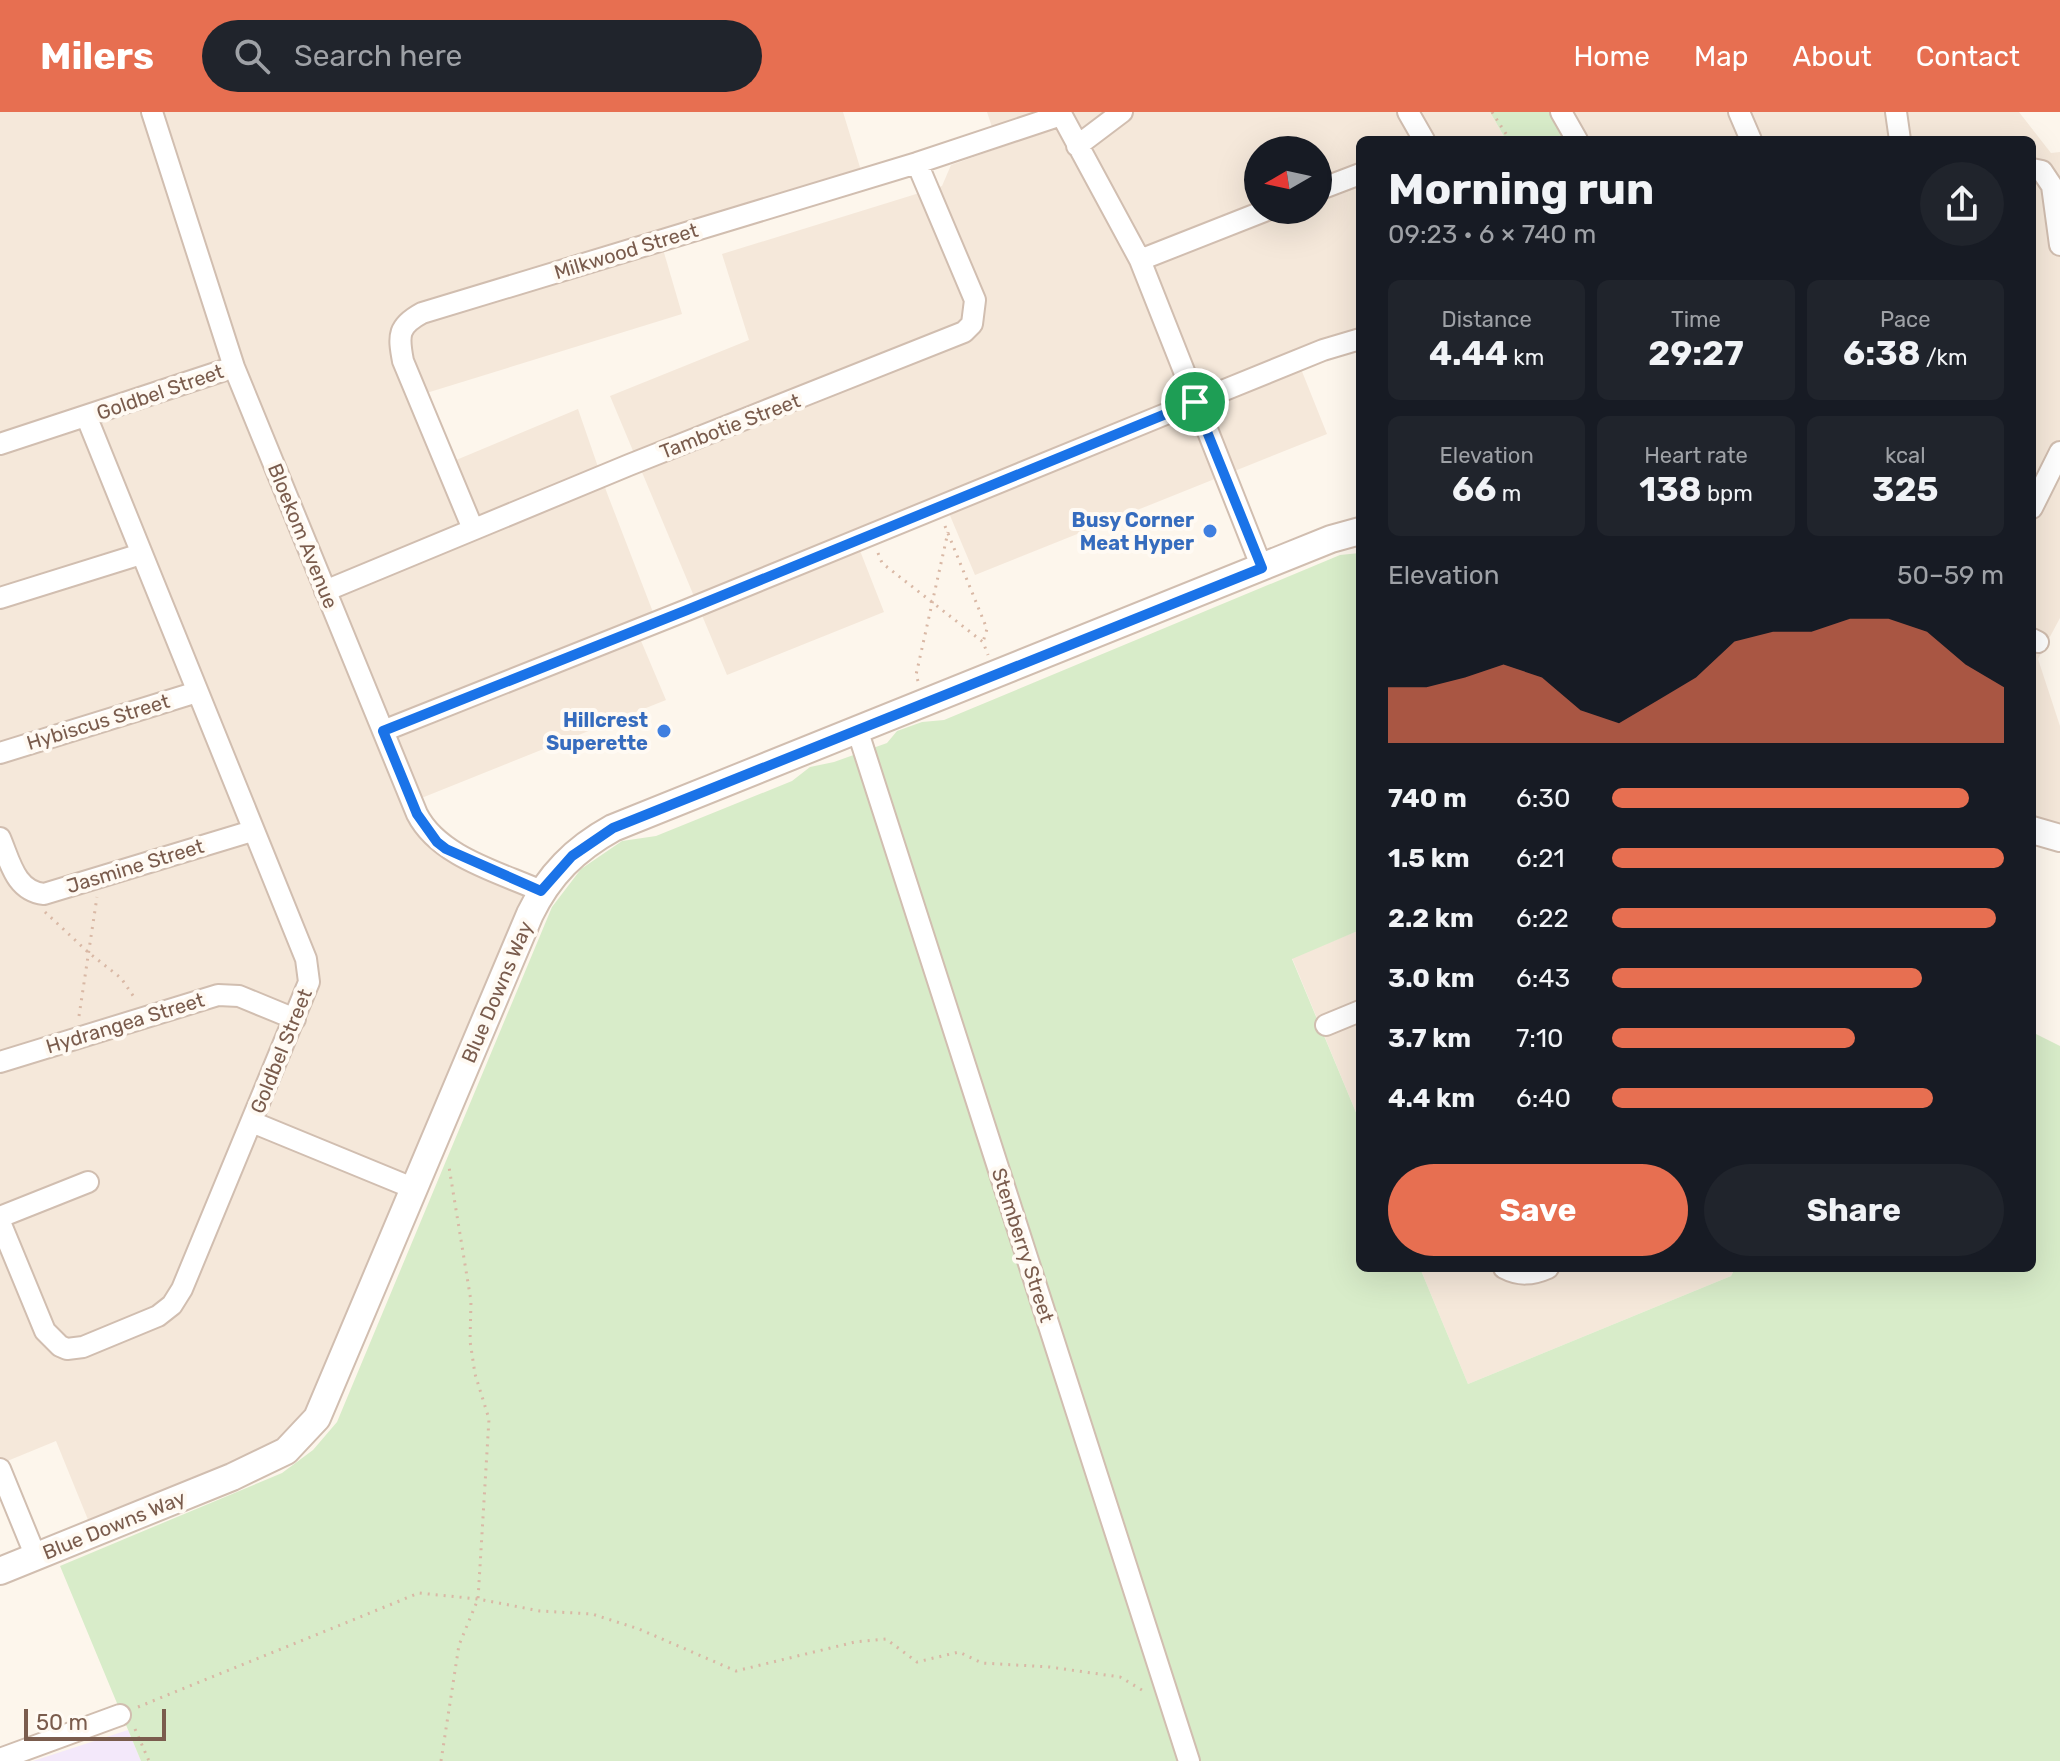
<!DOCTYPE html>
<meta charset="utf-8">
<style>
body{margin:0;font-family:Rubik,sans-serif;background:#20242c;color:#f1f3f6;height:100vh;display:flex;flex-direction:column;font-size:30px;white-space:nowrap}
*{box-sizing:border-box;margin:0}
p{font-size:26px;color:#9ea1a6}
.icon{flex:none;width:44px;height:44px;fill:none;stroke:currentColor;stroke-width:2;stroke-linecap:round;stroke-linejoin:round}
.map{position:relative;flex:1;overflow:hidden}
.details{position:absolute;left:1356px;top:24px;width:680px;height:1136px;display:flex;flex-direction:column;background:#171b24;border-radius:12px;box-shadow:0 8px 32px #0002}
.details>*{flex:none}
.needle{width:52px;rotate:261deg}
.fabs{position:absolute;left:1244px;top:24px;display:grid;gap:16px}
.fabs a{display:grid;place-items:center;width:88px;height:88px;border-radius:50%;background:#171b24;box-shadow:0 8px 32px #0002;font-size:40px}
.scale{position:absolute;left:24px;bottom:20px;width:142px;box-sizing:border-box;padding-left:8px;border:4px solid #7a5c4d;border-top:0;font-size:22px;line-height:28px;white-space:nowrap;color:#7a5c4d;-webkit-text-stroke:6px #fffaf3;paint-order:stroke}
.pin{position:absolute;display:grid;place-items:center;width:68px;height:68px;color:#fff;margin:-34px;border:4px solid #fff;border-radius:50%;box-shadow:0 2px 8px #0007}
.round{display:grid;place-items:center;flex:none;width:84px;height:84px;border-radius:42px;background:#20242c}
.head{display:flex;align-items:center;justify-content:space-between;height:136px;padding:0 32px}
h1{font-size:44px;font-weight:700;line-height:60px}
.metrics{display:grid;grid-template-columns:repeat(3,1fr);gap:12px;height:136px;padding:8px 32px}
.metrics div{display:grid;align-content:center;border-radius:12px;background:#20242c;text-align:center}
.metrics b{font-size:34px;font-weight:700}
.metrics small{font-size:22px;font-weight:400}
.metrics p{font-size:22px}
.chart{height:224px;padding:16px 32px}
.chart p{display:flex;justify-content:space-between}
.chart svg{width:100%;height:144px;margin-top:8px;fill:#e76f51;opacity:.7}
.action{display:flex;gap:16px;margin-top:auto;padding:16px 32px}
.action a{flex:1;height:92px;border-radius:48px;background:#e76f51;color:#fff;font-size:32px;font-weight:700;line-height:92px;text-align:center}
.action a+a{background:#20242c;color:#f1f3f6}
ul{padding:0 32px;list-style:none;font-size:26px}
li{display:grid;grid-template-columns:128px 96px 1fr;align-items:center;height:60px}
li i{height:20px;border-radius:10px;background:#e76f51}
header{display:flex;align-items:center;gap:48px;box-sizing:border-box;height:112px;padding:0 40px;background:#e76f51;color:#fff}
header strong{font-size:38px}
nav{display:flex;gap:44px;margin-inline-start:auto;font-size:28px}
.search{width:560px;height:72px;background:#20242c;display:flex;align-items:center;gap:20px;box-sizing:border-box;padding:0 28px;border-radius:44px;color:#9ea1a6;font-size:30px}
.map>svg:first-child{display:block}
.residential{fill:#f5e8da;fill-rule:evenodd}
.education{fill:#f3e8fa}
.green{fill:#d8ecc9}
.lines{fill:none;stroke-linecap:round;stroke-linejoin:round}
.minor-casing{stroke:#d1beb0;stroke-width:24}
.tertiary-casing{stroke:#d1beb0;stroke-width:30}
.path{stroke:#d9b8a5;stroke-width:3;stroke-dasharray:2 6;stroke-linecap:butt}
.minor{stroke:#fff;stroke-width:20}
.tertiary{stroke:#fff;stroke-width:26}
.route-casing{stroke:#fff;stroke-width:16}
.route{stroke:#1a73e8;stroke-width:10}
.shop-dot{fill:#3f7fe0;stroke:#fffaf3;stroke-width:3}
.labels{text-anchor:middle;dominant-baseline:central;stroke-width:8;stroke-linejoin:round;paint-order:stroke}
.street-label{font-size:20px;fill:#7a5c4d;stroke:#fffaf3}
.shop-label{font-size:20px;font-weight:bold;fill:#366cbe;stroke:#fffaf3;text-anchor:end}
</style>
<header>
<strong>Milers</strong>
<div class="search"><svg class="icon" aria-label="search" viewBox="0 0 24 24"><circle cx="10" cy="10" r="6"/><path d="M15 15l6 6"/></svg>Search here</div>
<nav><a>Home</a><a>Map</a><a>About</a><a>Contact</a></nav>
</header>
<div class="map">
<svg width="2060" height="1649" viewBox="0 0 2060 1649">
<rect width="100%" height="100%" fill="#fdf6ec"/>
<path class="residential" d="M0 0H843L863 65 660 127 682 202 420 283 449 351 578 297 607 381 656 508 636 517 666 588 414 689 423 712 541 778 302 1322 93 1420 56 1329 0 1352Z
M987 0H1490L1506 28H1360V225L1297 247 1327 322 975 463 946 394 857 431 884 500 727 563 610 284 749 228 722 142 942 74 951 53 999 36ZM1258 38H1318V98H1258Z
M1563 0H2019L2051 41 2060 40V506L2038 547 2060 614V725L2032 717V28H1578Z
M1360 818V1010L1292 846Z
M1420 1156H1735L1731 1164 1468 1272Z"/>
<path class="education" d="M128 1618 141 1649H33Z"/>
<path class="green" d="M1490 0H1550L1566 28H1506Z
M1360 441V818L1292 847 1360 1010V1156H1420L1468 1272 1731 1164 1735 1156H2032V920L2060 934V1649H141L60 1454 282 1361 313 1338 337 1310 552 795 581 757 622 729 656 724 792 669 810 655 834 650 887 631 897 619 922 610 944 608 1340 443Z"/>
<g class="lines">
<defs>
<path id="minor" d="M152 0 234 255 417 702C439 745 499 760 541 779
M1060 0 1140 148 1262 456
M1408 0 1424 28
M1561 0 1577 28
M1739 0 1751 28
M1896 0 1900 28
M1077 34 1122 0
M2032 57 2042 59 2052 74 2060 133
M1318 78 1360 62
M1140 148 1267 98
M0 332 234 255
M2032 396 2060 340
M473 417 403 249C398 223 398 214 422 201L917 51 1061 3
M325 479 629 353 964 220 972 212 975 188 917 51
M0 486 141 442
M2032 527 2038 530
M857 617 1189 1649
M383 619 687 498 1195 290 1323 238 1360 227
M0 641 197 580
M0 726C10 749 15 779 44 782L252 719
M1326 913 1360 899
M0 950 218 883 239 884 295 907
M252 1010 415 1077
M0 1105 88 1070
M0 1110 45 1219 60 1234 67 1237 83 1235 158 1204 172 1193 182 1177 309 870 306 847 87 306
M1504 1156C1519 1164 1532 1163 1548 1156
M0 1357 36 1445
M0 1647 120 1603"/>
<path id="tertiary" d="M2032 718 2060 726
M0 1459 232 1365 286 1339 317 1306 530 802C549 763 575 737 613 716L1331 427 1360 419"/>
</defs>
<use href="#minor" class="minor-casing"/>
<use href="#tertiary" class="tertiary-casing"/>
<path class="path" d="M1492 0 1510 28
M945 414 987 517 983 530
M878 441 882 451 983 530 988 543
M918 569 916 563 948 420
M45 800 89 841 121 866 136 888
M79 904 97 785
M138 1595 419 1481 478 1487 540 1499 592 1502 639 1517 736 1559 855 1530 886 1527 917 1550 959 1540 982 1551 1050 1555 1120 1565 1147 1581
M135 1617 149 1649
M441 1649 459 1533 478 1487 489 1307 475 1262 470 1229 471 1189 449 1055"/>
<use href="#minor" class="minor"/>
<use href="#tertiary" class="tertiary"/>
</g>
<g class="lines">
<defs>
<path id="route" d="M1195 290 1262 456 613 716 572 744 541 779 446 737 437 730 417 702 383 619 687 498Z"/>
</defs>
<use href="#route" class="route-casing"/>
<use href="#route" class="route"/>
</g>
<g class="shop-dot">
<circle cx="1210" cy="419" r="8"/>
<circle cx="664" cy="619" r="8"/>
</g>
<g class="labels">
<g class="street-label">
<text transform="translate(626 139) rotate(-17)">Milkwood Street</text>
<text transform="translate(160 280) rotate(-19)">Goldbel Street</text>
<text transform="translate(730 314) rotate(-21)">Tambotie Street</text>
<text transform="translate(303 424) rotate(68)">Bloekom Avenue</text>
<text transform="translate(98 610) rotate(-17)">Hybiscus Street</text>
<text transform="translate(135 754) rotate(-17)">Jasmine Street</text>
<text transform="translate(497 880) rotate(-67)">Blue Downs Way</text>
<text transform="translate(125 911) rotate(-17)">Hydrangea Street</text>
<text transform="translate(281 939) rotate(-68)">Goldbel Street</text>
<text transform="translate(1023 1133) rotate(72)">Stemberry Street</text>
<text transform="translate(114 1413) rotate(-22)">Blue Downs Way</text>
</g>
<g class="shop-label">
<text x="1194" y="408">Busy Corner<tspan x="1194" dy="23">Meat Hyper</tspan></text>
<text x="648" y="608">Hillcrest<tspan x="648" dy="23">Superette</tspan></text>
</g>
</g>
</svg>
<div class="fabs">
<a><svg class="needle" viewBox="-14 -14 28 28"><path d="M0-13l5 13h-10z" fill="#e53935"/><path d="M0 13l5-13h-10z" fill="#9ea1a6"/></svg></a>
</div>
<div class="scale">50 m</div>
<div class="pin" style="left:1195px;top:290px;background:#1e9e55"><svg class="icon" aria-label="arrive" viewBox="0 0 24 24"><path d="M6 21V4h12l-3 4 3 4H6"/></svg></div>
<section class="details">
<div class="head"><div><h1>Morning run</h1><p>09:23 · 6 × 740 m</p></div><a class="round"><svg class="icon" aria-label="share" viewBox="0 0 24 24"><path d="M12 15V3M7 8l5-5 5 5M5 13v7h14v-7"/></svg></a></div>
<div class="metrics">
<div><p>Distance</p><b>4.44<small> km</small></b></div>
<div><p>Time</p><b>29:27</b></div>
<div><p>Pace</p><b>6:38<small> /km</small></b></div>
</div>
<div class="metrics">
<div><p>Elevation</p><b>66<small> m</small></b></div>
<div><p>Heart rate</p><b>138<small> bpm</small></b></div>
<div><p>kcal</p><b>325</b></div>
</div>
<div class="chart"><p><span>Elevation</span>50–59 m</p>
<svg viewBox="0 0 160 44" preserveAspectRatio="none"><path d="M0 44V27L10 27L20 24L30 20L40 24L50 34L60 38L70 31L80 24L90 13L100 10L110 10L120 6L130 6L140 10L150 20L160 27V44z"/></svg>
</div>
<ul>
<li><b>740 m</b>6:30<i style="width:91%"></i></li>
<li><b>1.5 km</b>6:21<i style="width:100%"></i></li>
<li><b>2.2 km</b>6:22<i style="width:98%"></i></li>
<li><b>3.0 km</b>6:43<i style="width:79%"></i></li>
<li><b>3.7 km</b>7:10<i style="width:62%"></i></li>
<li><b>4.4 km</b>6:40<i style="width:82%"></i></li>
</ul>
<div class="action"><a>Save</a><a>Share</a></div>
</section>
</div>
